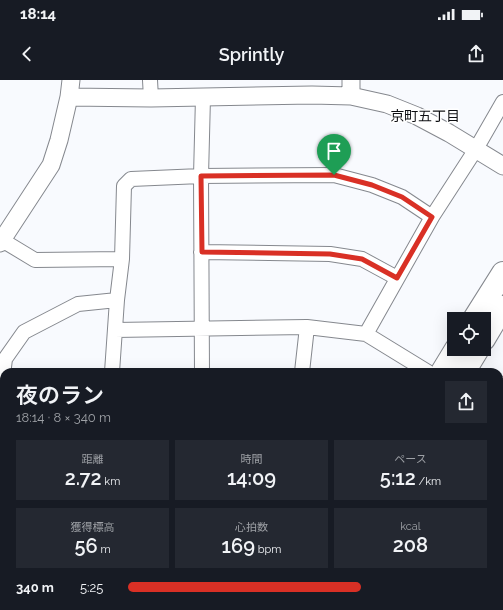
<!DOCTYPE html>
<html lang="ja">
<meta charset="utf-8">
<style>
body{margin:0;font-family:Raleway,"Noto Sans JP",sans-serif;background:#242831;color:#f1f3f6;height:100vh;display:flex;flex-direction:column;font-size:15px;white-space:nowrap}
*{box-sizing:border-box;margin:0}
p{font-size:13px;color:#9ea1a6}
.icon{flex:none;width:22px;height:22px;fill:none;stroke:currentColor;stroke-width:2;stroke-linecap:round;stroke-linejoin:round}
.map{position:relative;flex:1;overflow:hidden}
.drawer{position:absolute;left:0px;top:288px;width:503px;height:242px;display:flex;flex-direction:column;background:#171b24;border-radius:12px 12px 0 0;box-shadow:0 4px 16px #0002}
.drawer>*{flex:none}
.fabs{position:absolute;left:447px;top:232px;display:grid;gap:8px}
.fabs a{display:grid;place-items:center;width:44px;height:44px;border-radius:0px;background:#171b24;box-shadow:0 4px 16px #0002;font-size:20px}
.pin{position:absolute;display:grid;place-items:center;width:34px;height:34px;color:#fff;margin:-41px -17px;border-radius:50% 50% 50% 0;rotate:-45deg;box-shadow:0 0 4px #0007}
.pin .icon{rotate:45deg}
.round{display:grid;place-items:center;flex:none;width:42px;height:42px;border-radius:0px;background:#242831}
.headline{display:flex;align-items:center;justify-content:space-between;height:68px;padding:0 16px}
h1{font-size:22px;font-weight:600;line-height:30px}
.figures{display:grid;grid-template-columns:repeat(3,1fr);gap:6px;height:68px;padding:4px 16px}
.figures div{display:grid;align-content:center;border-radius:0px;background:#242831;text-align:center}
.figures b{font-size:20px;font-weight:600}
.figures small{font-size:11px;font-weight:400}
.figures p{font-size:11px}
ul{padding:0 16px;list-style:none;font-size:13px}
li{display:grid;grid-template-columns:64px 48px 1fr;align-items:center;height:30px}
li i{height:10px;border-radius:5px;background:#d93025}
.status{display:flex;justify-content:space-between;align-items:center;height:28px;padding:0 20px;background:#171b24;direction:ltr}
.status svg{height:11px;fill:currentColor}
header{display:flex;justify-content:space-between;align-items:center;height:52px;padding:0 16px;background:#171b24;font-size:18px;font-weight:600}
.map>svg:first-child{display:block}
.building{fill:url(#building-back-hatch)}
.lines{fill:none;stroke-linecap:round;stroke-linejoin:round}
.minor-casing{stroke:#85888e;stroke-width:16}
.tertiary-casing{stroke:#85888e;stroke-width:19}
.trunk-casing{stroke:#85888e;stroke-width:24}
.minor{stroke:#fff;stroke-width:14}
.tertiary{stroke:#fff;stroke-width:17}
.trunk{stroke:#fff;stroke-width:22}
.route-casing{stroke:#fff;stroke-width:8}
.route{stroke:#d93025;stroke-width:5}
.labels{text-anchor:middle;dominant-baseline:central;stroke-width:3;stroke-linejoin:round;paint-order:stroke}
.neighbourhood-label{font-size:14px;fill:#0e0f12;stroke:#fff}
</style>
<div class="status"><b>18:14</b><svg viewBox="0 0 49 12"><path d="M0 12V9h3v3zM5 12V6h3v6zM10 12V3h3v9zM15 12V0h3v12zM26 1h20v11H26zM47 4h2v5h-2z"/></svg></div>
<header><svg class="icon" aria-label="back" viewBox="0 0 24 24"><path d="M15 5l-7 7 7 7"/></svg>Sprintly<svg class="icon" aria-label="share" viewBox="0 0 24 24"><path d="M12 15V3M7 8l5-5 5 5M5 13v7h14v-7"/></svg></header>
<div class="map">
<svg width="503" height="530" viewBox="0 0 503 530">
<defs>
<pattern id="building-back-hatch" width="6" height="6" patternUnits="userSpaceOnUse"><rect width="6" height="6" fill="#e2bcf2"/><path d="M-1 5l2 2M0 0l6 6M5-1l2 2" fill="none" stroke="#c1a0ce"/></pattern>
</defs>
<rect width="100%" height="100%" fill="#f8fafe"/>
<path class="building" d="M213 526H240L239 530H224Z"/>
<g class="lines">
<defs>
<path id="minor" d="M150 0 151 18
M2 160 35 180 122 179
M201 172 330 174 362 179 397 198
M115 250 307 247 366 254 428 292
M366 254 432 137 476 69 503 22
M112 292 117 220 122 179 124 106 131 99 201 96 334 95 372 105 402 117 432 137
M202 292 201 96 203 17
M302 292 307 247
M499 303 503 305
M0 319 5 279 24 252 78 224 117 220
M0 407 4 408
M0 469 4 470
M0 526 21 530
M124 526V530
M373 526 374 530
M193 530 194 526"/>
<path id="tertiary" d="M351 0V16
M69 17 151 18 312 15 351 16 387 24 417 36 449 53 503 86
M0 163 51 85 59 60 69 17 71 0"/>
<path id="trunk" d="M474 239 503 193
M484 259 503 227
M442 292 456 269
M464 292 478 269
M300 530 302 526
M318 530 320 526"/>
</defs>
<use href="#minor" class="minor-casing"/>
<use href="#tertiary" class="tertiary-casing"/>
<use href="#trunk" class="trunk-casing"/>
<use href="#minor" class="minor"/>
<use href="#tertiary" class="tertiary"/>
<use href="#trunk" class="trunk"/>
</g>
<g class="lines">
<defs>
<path id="route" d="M334 95 372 105 402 117 432 137 397 198 362 179 330 174 202 172 201 96Z"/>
</defs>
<use href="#route" class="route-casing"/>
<use href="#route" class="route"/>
</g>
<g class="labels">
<g class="neighbourhood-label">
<text x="425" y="36">京町五丁目</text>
</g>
</g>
</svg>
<div class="fabs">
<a><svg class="icon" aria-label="locate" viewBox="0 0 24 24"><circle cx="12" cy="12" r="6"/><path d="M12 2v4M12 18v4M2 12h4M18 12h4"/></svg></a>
</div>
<div class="pin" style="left:334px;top:95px;background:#1e9e55"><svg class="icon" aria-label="arrive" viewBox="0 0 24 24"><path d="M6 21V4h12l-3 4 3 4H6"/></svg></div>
<section class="drawer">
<div class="headline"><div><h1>夜のラン</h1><p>18:14 · 8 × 340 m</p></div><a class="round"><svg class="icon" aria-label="share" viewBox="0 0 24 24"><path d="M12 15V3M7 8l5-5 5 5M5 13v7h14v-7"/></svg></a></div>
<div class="figures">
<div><p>距離</p><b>2.72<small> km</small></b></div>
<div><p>時間</p><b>14:09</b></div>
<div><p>ペース</p><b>5:12<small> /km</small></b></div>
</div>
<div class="figures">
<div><p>獲得標高</p><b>56<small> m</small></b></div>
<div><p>心拍数</p><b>169<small> bpm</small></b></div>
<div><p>kcal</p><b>208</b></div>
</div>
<ul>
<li><b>340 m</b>5:25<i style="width:65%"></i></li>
</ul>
</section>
</div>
